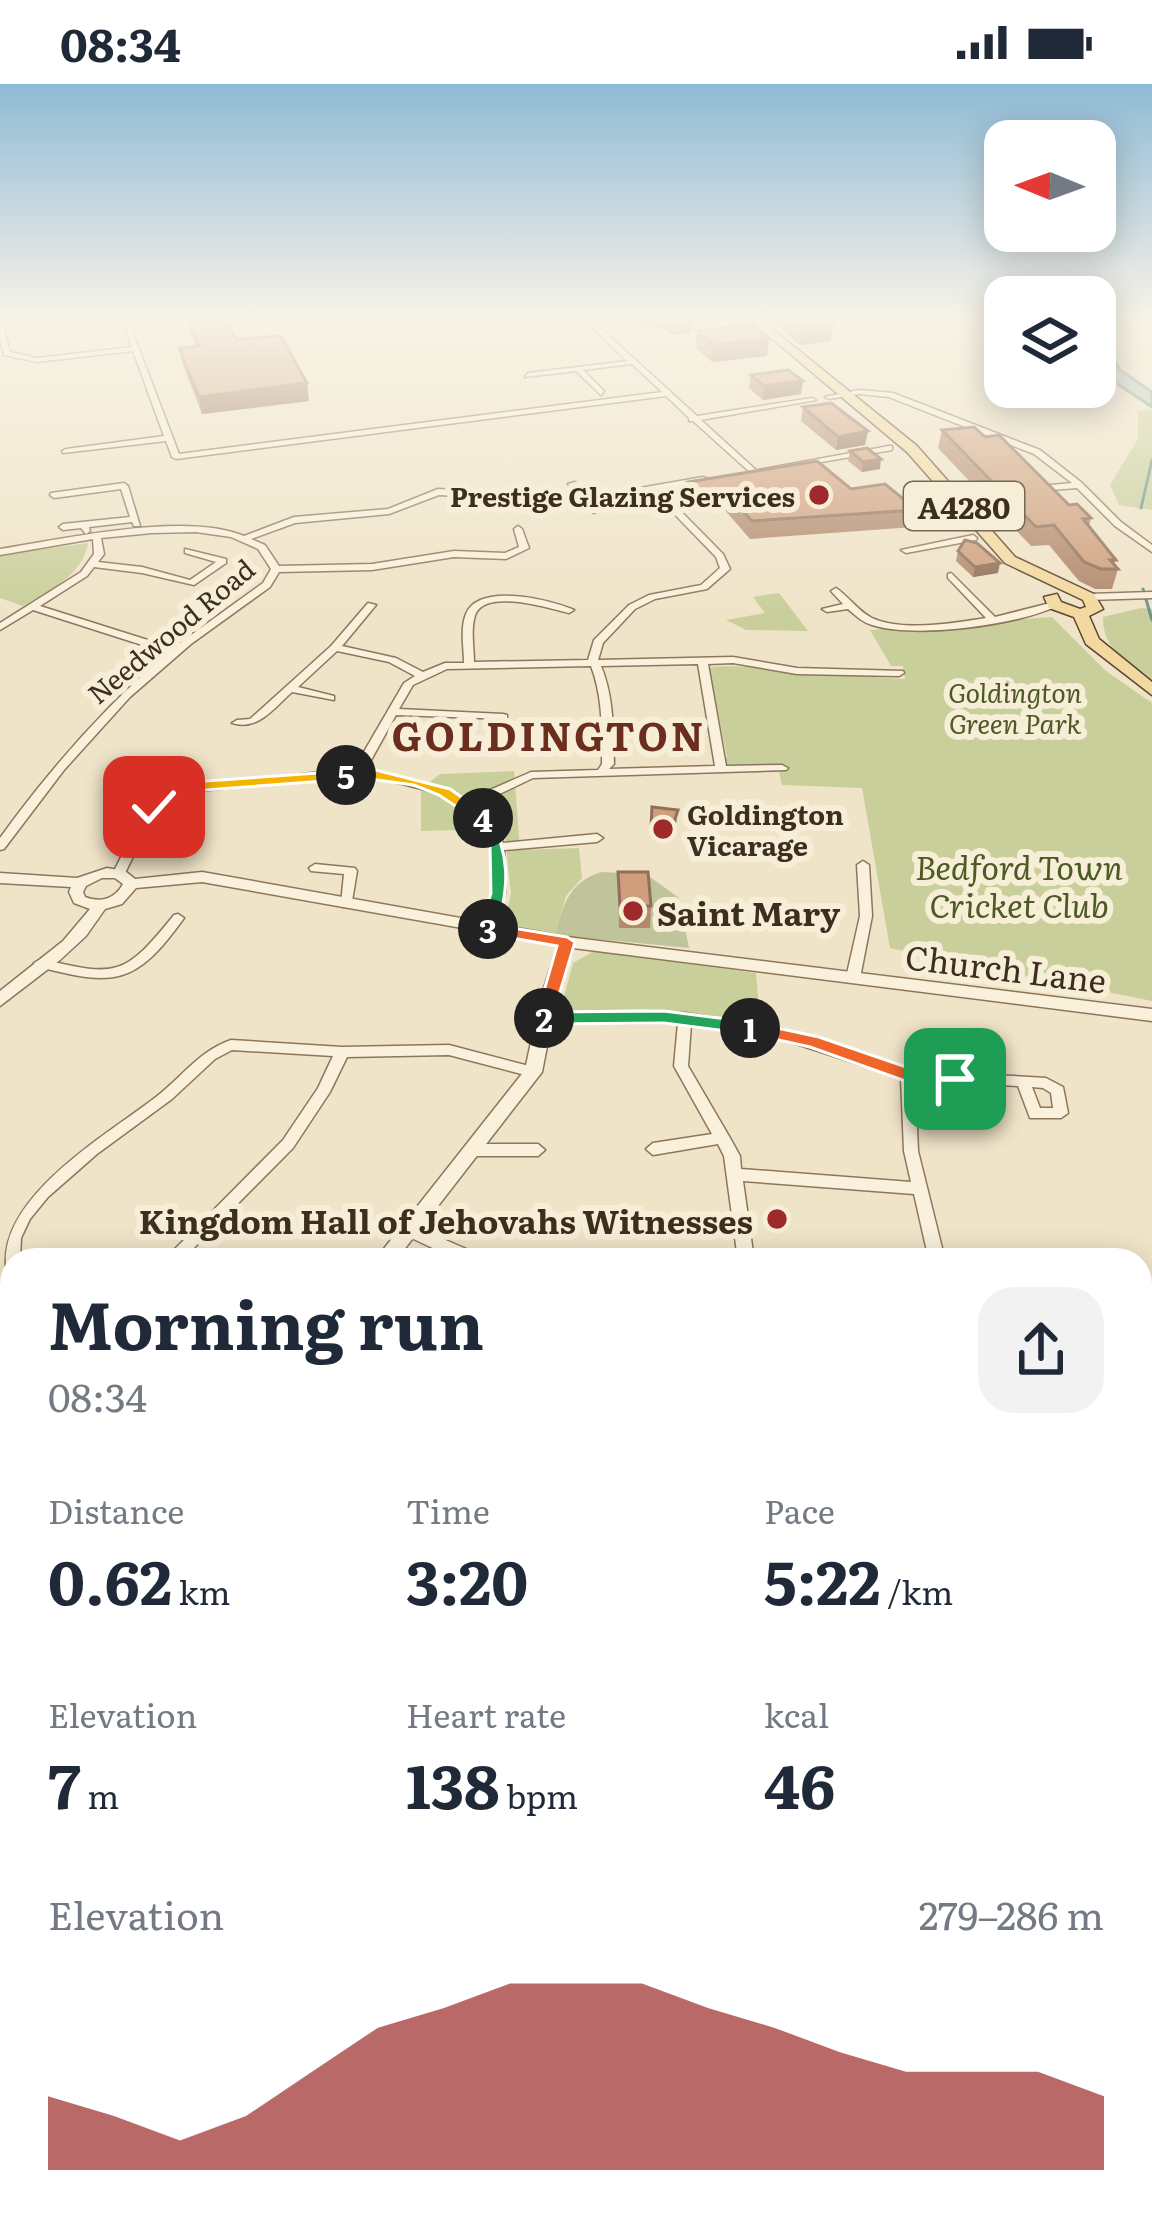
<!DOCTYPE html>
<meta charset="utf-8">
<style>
body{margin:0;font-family:Literata,serif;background:#f2f2f3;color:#1f2937;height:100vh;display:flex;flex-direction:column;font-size:45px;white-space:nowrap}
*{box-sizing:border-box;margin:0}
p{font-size:39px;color:#747a83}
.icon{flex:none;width:66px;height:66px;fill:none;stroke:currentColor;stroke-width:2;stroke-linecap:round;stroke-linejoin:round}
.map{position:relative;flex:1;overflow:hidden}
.side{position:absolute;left:0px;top:1164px;width:1152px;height:972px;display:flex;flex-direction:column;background:#fff;border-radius:36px 36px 0 0;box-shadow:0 6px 30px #0003}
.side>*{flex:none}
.needle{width:78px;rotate:271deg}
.controls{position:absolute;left:984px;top:36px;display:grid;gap:24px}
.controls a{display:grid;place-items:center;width:132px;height:132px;border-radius:24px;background:#fff;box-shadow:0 6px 30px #0003;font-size:60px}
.pin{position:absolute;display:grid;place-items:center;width:102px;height:102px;color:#fff;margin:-51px;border-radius:24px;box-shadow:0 6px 18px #0006}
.km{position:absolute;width:60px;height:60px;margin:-30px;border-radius:50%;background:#222;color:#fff;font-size:33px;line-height:60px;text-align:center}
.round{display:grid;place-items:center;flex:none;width:126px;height:126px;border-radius:36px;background:#f2f2f3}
.headline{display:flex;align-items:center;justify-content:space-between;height:204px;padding:0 48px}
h1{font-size:66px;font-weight:700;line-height:90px}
.stats{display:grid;grid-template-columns:repeat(3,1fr);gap:18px;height:204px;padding:12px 48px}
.stats div{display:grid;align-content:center}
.stats b{font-size:60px;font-weight:700}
.stats small{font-size:33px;font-weight:400}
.stats p{font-size:33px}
.chart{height:336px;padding:24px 48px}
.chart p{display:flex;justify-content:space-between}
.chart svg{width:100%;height:216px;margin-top:12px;fill:#9e2a2b;opacity:.7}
.status{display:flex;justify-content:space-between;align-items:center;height:84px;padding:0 60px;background:#fff;direction:ltr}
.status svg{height:33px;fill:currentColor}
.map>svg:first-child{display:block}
.green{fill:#c9cf9b}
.cemetery{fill:#bfc49a}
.water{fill:#a9c4bc;stroke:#6f938a;stroke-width:3}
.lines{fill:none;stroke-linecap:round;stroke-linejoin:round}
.stream{stroke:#6f938a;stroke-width:3}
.minor-casing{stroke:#8d765c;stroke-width:3}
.tertiary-casing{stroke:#8d765c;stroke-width:3}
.primary-casing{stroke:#5b4430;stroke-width:3}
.minor{fill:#faf1dc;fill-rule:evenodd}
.tertiary{fill:#faf1dc;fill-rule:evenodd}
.primary{fill:#f3d9a0;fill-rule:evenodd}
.wall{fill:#b2896c}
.shaded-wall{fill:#916f58}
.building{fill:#cf9f7d;stroke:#916f58;stroke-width:3}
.split-1{fill:#f0652b;stroke:#fff;stroke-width:3}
.split-2{fill:#22a559;stroke:#fff;stroke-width:3}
.split-3{fill:#f0652b;stroke:#fff;stroke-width:3}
.split-4{fill:#22a559;stroke:#fff;stroke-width:3}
.split-5{fill:#f5b400;stroke:#fff;stroke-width:3}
.split-6{fill:#f5b400;stroke:#fff;stroke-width:3}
.poi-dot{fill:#9e2a2b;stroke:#f7eed8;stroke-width:4.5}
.labels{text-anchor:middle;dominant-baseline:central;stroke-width:12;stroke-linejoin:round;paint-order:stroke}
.far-poi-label{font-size:27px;font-weight:bold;fill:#3d2e20;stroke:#f7eed8;text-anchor:end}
.far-street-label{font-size:27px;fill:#3d2e20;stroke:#f7eed8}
.far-park-label{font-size:27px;font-style:italic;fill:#4d5a26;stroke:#f7eed8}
.shield{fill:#f7eed8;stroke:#756857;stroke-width:3}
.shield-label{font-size:30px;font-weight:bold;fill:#3d2e20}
.park-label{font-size:33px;font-style:italic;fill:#4d5a26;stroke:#f7eed8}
.poi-label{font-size:33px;font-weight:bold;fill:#3d2e20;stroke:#f7eed8;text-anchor:start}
.street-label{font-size:33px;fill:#3d2e20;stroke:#f7eed8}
.far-district-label{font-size:39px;font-weight:bold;letter-spacing:3px;fill:#6b2e1e;stroke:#f7eed8}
</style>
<div class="status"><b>08:34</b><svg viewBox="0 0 49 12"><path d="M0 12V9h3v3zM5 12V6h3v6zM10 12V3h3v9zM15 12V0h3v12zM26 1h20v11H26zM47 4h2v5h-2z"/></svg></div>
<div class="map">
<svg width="1152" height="2136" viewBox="0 0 1152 2136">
<rect width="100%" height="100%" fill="#f0e4c8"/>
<path class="green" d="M1152 326V426L1119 421 1110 401 1138 355V327Z
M88 459C83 492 49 506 23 522L0 514V471Z
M779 509 808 547 746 546 726 536 765 529 753 513Z
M1141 524 1152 525V598C1129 580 1102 565 1103 533Z
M1052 533 1106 587 1152 619V917L890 864 862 704 782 701 779 688 716 689 727 673 709 584C724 577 873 594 905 595L903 582H891L870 546Z
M514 687 520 766 579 764 582 794 566 812 555 851 503 843 511 810 504 745 421 747V705L440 690Z
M594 867 756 889 760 937 645 925 560 927 573 879Z"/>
<path class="cemetery" d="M601 788 646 790 679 814 689 864 555 851C564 820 568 799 601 788Z"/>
<path class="water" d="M1095 241 1120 286 1152 308V323L1095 285Z"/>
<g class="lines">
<path class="stream" d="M1141 424 1152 376
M1143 505 1152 536"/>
<defs>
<path id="minor" d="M120 231H126L179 370 662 308 632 280 583 286 604 307 601 311 576 287 525 293 528 289 627 277 579 231H586L697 332 812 314 816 316 701 336 756 386V390L753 391 693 337H689V334L666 312 176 375 172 373 166 357 63 369 62 367 66 365 164 352 133 267 37 278 4 271 0 256V240L3 242 10 268 37 274 132 263Z
M859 306 893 309 1040 366 1082 399 1121 438 1152 461V468L1115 442 1077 404 1038 407 1037 405 1041 402 1072 399 1034 370 889 313 859 310 829 315 825 313Z
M889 362H892V366L762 388 758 386Z
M703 393 706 394V398L660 406 723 470 730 485 707 505 655 515 635 525 603 559 598 576 733 573 797 584 903 587 904 589 899 592 797 590 733 579 708 580 726 682 782 681 788 684 786 686 533 694 472 723 495 739 503 759 597 750 603 754 597 758 504 766 505 809 494 845 488 849 482 845 493 809 492 763 486 744 441 710 364 690 180 709 152 734 125 789 119 793 115 792 113 789 143 730 173 704 358 684V678L404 599 415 592 389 578 337 567 298 603 334 612V616L292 608C273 625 258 647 232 639L237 636 250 635 331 562 368 519 376 521 342 562 396 574 423 588 445 579H464C464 564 460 544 466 530 479 498 551 516 574 526L569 529C549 524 488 505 476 529 470 543 474 564 474 578L588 576 594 556 629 521 649 511 701 501 720 484 716 473 652 407 592 418 598 426 594 429 568 400 575 398 588 413ZM698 580 715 682 609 685 614 680C613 647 614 613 601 582ZM591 582C603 613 602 646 602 680L598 686 531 688 465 717 449 706 370 685V678L396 631 507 635V631L503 630 399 625 413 601 447 585Z
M124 399 128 402 140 442H134L132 438 89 443 90 447 86 450 81 444 63 446 59 443 63 440 130 433 121 405 54 414 50 411 51 409Z
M438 405 495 408 499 411 495 414 439 411 389 430 295 439 251 455 265 461 279 482 372 480 454 467 505 469 519 463 514 445 518 442 522 445 529 464 506 475 454 473 372 486 279 488 270 503 191 560 130 613 64 686 4 765 0 766V754C49 686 104 624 167 569L33 526 0 546V539L81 488 94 470 93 455 0 471V465C63 455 186 427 244 452L294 433 388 425ZM196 448 231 453 258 465 271 485 263 499 173 564 40 522 87 492 94 483 142 489 194 501 226 479V475L185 465V469L216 478 190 496 142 483 98 478 104 470 101 454 152 449Z
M973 451 977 454 976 456 906 469 901 466Z
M951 489 995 533 1054 518 1059 521C1020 541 915 555 872 541 862 538 856 532 848 525L827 528 822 525 843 520 831 507 836 504C849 513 858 527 872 534 902 548 954 539 986 534L948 494V490Z
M863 777 869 781 872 832 860 894 853 898 846 894 860 832 857 781Z
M315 780 355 784 357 787 351 823H343L341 820 344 790 311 787 309 784Z
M178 830 184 834C135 902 115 903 36 882L34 879 41 875C117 893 124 893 174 831Z
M544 929H685L782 945 909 986 1046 994 1063 1003 1068 1029 1061 1034H1030L1018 1002 915 997 918 1067 945 1176H929L914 1110 743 1097 754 1176H738L724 1072 718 1060 653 1071 646 1065 653 1059 712 1050 674 982 678 939H544L537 934ZM691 940 781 955 901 994 904 1067 911 1098 741 1085 740 1072 730 1054 688 982ZM1032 1003 1043 1004 1051 1009 1053 1024H1040Z
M231 956 342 963 449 961 533 983 540 988 533 993 449 971 347 973 330 1008 293 1064 182 1176H164L283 1056 318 1004 333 972 232 966 215 975 172 1015 97 1070 48 1113 30 1135 21 1154 20 1176H12V1183L6 1182C0 1111 110 1049 156 1013 182 993 199 967 231 956Z
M474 1060H538L545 1066 538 1072H474L467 1066Z
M409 1140 480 1171 482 1176H458L403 1150 401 1146 403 1142Z
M1140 1303 1152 1304V1320L1140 1319Z
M0 1358 12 1362V1378L0 1374Z
M1140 1477 1148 1480 1152 1495V1567L1145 1564 1140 1543Z
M0 1744 12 1746V1768L0 1766Z
M635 2124H661L659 2136H633Z
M982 2124H1008V2136H982Z"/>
<path id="tertiary" d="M1152 508V514L1089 516 1083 513 1089 510Z
M107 784 125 787 135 795 202 788 567 853 1152 925V937L573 864 556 916 542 988 396 1176H375L525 986 540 916 558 861 202 798 136 804 122 820 105 825 86 852 60 876 0 922V907L63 857 90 825 74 819 69 808 71 803 0 799V789L77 794ZM102 794H115L123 800C115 815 101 819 85 813L83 808 86 802Z
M269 2124H299L302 2136H272Z"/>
<path id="primary" d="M744 231H755L917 362 1015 473 1094 510 1103 525 1089 532 1099 555 1152 598V611L1086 560 1074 533 1049 524 1044 513 1057 510 1061 518 1080 525 1086 523 1083 516 1005 479 907 368Z"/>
</defs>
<use href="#minor" class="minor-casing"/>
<use href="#tertiary" class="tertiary-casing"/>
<use href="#primary" class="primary-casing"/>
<use href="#minor" class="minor"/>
<use href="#tertiary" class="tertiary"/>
<use href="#primary" class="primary"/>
</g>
<path class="wall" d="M28 231H92L53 240Z
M627 231H690L692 232 691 249 671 251 663 244 640 243Z
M769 231H821L831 257 800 261 769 235Z
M187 232 309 317 202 330 183 281 179 264 196 262 190 249Z
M697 247 767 272 712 278 696 264Z
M751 291 801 310 763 316 749 304Z
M803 323 865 361 836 366 801 337Z
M942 346 985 353 1069 421 1091 434 1089 443 1116 476 1114 481 1118 485 1112 505H1095L1079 497 1049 461 1031 462 938 364Z
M850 367 880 385 862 388 848 377Z
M688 398 851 405 917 426 914 443 750 455 724 425 698 426 687 415Z
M958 467 998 489 973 493 956 477Z
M652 723 677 736 672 755 651 753Z
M618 788 651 822 650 844H619Z"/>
<path class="shaded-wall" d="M51 231H92L53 240Z
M692 232 691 249 671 251 672 234Z
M833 240 831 257 800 261 802 244Z
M769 255 767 272 712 278 713 261Z
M803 297 801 310 763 316 764 302Z
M307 299 309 317 202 330 199 313Z
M868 347 865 361 836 366 838 353Z
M881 375 880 385 862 388 863 378Z
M1000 479 998 489 973 493 975 483Z"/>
<path class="building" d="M203 231H224L236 255 281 252 307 299 199 313 179 264 199 262 187 232Z
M668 231H690L692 232 672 234Z
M786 231H821L833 240 802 244Z
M738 242H753L769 255 713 261 697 247Z
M788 286 803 297 764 302 751 291Z
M831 319 868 347 838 353 803 323Z
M974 343 985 353 999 351 1069 421 1077 420 1091 434 1083 435 1116 476H1110L1118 485H1101L1084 478 1054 441 1036 443 942 346Z
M867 364 881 375 863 378 850 367Z
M817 377 851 405 885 400 917 426 752 437 725 408 699 409 688 398Z
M965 456 977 459 1000 479 975 483 958 467Z
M652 723 678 726 672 744 651 743Z
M618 788H648L651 822H620Z"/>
<linearGradient id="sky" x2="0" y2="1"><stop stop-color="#8fbad6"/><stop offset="0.44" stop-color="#f8f3e6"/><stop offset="1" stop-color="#f8f3e6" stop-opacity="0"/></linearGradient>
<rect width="1152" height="530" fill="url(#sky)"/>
<path class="split-1" d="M750 938 819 953 909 984 955 988 964 995 955 1001 908 998 810 963 743 948 741 944Z"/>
<path class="split-2" d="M664 927 750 938 759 944 750 950 664 939 544 940 536 934 544 928Z"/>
<path class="split-3" d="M488 840 567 853 575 858 551 938 536 934 557 862 483 849 480 845Z"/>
<path class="split-4" d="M478 731H488C511 770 509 803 497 845L488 851 480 845 491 809 490 763Z"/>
<path class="split-5" d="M364 683 450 705 491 734 478 737 439 711 414 701 339 691Z"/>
<path class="split-6" d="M346 687 351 695 192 707 160 726 147 723 171 703 191 698Z"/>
<g class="poi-dot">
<circle cx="819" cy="411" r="12"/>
<circle cx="663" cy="745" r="12"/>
<circle cx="633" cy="827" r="12"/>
<circle cx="777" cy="1135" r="12"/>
</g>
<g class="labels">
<g class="far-poi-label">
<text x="795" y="411">Prestige Glazing Services</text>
<text x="687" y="729" text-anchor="start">Goldington<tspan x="687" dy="31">Vicarage</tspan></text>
</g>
<g class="far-street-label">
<text transform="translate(170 546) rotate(-40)">Needwood Road</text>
</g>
<g class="far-park-label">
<text x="1015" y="607">Goldington<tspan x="1015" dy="31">Green Park</tspan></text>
</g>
<rect class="shield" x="904" y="398" width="120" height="48" rx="9"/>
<g class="shield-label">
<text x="964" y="422">A4280</text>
</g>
<g class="park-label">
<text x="1019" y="781">Bedford Town<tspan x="1019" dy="38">Cricket Club</tspan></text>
</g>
<g class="poi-label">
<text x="657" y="827">Saint Mary</text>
<text x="753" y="1135" text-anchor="end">Kingdom Hall of Jehovahs Witnesses</text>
</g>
<g class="street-label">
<text transform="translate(1006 883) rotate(7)">Church Lane</text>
</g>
<g class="far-district-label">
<text x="549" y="650">GOLDINGTON</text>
</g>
</g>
</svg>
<div class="controls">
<a><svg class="needle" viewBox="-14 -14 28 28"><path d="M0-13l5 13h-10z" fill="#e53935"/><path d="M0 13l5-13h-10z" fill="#747a83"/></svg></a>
<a><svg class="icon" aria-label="layers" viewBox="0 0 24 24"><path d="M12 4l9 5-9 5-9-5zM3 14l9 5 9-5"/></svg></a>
</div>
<div class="pin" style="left:955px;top:995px;background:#1e9e55"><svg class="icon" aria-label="arrive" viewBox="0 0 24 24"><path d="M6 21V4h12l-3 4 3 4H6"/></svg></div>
<div class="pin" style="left:154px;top:723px;background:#d93025"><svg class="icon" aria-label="check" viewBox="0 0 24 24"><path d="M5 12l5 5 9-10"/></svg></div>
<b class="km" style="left:750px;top:944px">1</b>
<b class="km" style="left:544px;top:934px">2</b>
<b class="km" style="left:488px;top:845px">3</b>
<b class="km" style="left:483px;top:734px">4</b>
<b class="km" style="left:346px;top:691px">5</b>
<section class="side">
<div class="headline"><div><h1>Morning run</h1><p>08:34</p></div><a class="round"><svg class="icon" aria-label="share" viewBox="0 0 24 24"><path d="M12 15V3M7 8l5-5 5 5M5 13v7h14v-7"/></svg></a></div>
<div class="stats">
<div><p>Distance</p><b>0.62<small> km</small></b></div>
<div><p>Time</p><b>3:20</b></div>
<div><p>Pace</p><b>5:22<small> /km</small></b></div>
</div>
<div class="stats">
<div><p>Elevation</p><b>7<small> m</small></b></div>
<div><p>Heart rate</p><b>138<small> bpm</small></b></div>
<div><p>kcal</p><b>46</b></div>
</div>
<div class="chart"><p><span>Elevation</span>279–286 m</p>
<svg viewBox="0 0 160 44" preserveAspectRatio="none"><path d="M0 44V29L10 33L20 38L30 33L40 24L50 15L60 11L70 6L80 6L90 6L100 11L110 15L120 20L130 24L140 24L150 24L160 29V44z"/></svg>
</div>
</section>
</div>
